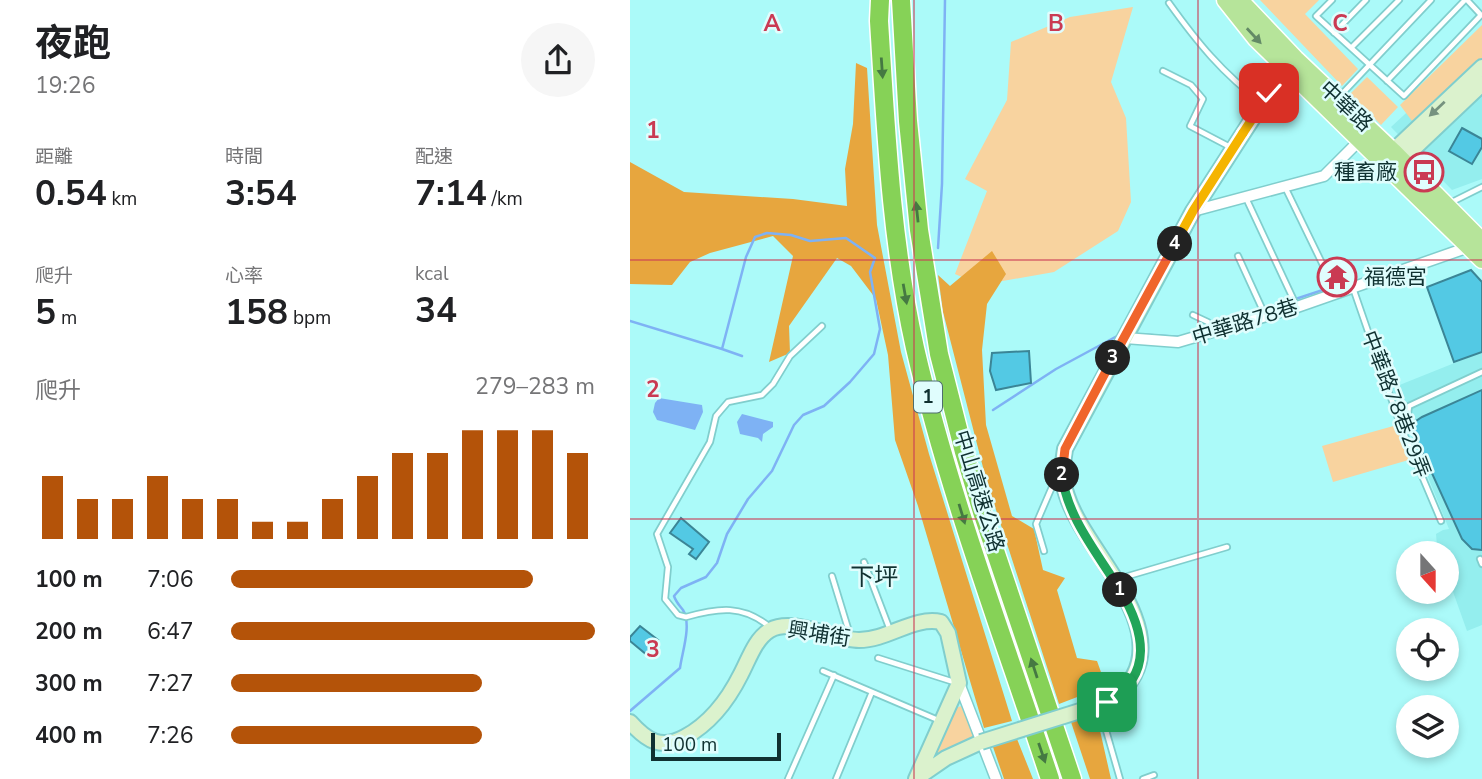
<!DOCTYPE html>
<html lang="zh-TW">
<meta charset="utf-8">
<style>
body{margin:0;font-family:"Nunito Sans","Noto Sans TC",sans-serif;background:#f6f6f6;color:#202124;height:100vh;display:flex;flex-direction:column;font-size:26px;white-space:nowrap}
*{box-sizing:border-box;margin:0}
p{font-size:23px;color:#757577}
.icon{flex:none;width:38px;height:38px;fill:none;stroke:currentColor;stroke-width:2;stroke-linecap:round;stroke-linejoin:round}
.map{position:relative;flex:1;overflow:hidden}
.sheet{display:flex;flex-direction:column;background:#fff;width:630px}
.sheet>*{flex:none}
.needle{width:46px;rotate:159deg}
.fabs{position:absolute;left:766px;top:541px;display:grid;gap:14px}
.fabs a{display:grid;place-items:center;width:63px;height:63px;border-radius:50%;background:#fff;box-shadow:0 4px 10px #0003;font-size:35px}
.scale{position:absolute;left:21px;bottom:18px;width:130px;box-sizing:border-box;padding-left:7px;border:4px solid #103131;border-top:0;font-size:19px;line-height:24px;white-space:nowrap;color:#103131;-webkit-text-stroke:5px #e0fdfd;paint-order:stroke}
.pin{position:absolute;display:grid;place-items:center;width:60px;height:60px;color:#fff;margin:-30px;border-radius:14px;box-shadow:0 4px 10px #0006}
.km{position:absolute;width:35px;height:35px;margin:-18px;border-radius:50%;background:#222;color:#fff;font-size:19px;line-height:35px;text-align:center}
.round{display:grid;place-items:center;flex:none;width:74px;height:74px;border-radius:37px;background:#f6f6f6}
.head{display:flex;align-items:center;justify-content:space-between;height:119px;padding:0 35px}
h1{font-size:38px;font-weight:700;line-height:52px}
.metrics{display:grid;grid-template-columns:repeat(3,1fr);gap:10px;height:119px;padding:7px 35px}
.metrics div{display:grid;align-content:center}
.metrics b{font-size:35px;font-weight:700}
.metrics small{font-size:19px;font-weight:400}
.metrics p{font-size:19px}
.chart{height:196px;padding:14px 35px}
.chart p{display:flex;justify-content:space-between}
.chart svg{width:100%;height:126px;margin-top:7px;stroke:#b45309;stroke-width:6}
ul{padding:0 35px;list-style:none;font-size:23px}
li{display:grid;grid-template-columns:112px 84px 1fr;align-items:center;height:52px}
li i{height:18px;border-radius:9px;background:#b45309}
main{display:flex;flex:1;min-height:0}
.map>svg:first-child{display:block}
.built{fill:#94eeee}
.green{fill:#f8d39f}
.forest{fill:#e7a63e}
.water{fill:#7eb2f4}
.lines{fill:none;stroke-linecap:round;stroke-linejoin:round}
.stream{stroke:#7eb2f4;stroke-width:2.5}
.building{fill:#53c9e4;stroke:#3b8596;stroke-width:2}
.lane-casing{stroke:#80cecd;stroke-width:8}
.street-casing{stroke:#80cecd;stroke-width:13}
.secondary-casing{stroke:#80cecd;stroke-width:18}
.primary-casing{stroke:#fff;stroke-width:19}
.highway-casing{stroke:#fff;stroke-width:21}
.lane{stroke:#fff;stroke-width:4.5}
.street{stroke:#fff;stroke-width:10}
.secondary{stroke:#dbf2cd;stroke-width:14}
.primary{stroke:#b6e49a;stroke-width:16}
.highway{stroke:#86d257;stroke-width:18}
.secondary-bridge-casing{stroke:#80cecd;stroke-width:18;stroke-linecap:butt}
.secondary-bridge{stroke:#dbf2cd;stroke-width:14}
.oneway{fill:#638a66}
.oneway2{fill:#457942}
.oneway3{fill:#76927f}
.split-1-casing{stroke:#fff;stroke-width:14}
.split-2-casing{stroke:#fff;stroke-width:14}
.split-3-casing{stroke:#fff;stroke-width:14}
.split-4-casing{stroke:#fff;stroke-width:14}
.split-5-casing{stroke:#fff;stroke-width:14}
.split-6-casing{stroke:#fff;stroke-width:14}
.split-1{stroke:#22a559;stroke-width:9}
.split-2{stroke:#22a559;stroke-width:9}
.split-3{stroke:#f0652b;stroke-width:9}
.split-4{stroke:#f0652b;stroke-width:9}
.split-5{stroke:#f5b400;stroke-width:9}
.split-6{stroke:#f5b400;stroke-width:9}
.grid{fill:none;stroke:#ca3a53;stroke-width:2;stroke-opacity:0.55}
.labels{text-anchor:middle;dominant-baseline:central;stroke-width:5;stroke-linejoin:round;paint-order:stroke}
.shield{fill:#e0fdfd;stroke:#4e6e6e;stroke-width:2}
.shield-label{font-size:19px;font-weight:bold;fill:#103131}
.street-label{font-size:21px;fill:#103131;stroke:#e0fdfd}
.poi-label{font-size:21px;fill:#103131;stroke:#e0fdfd;text-anchor:end}
.quarter-label{font-size:24px;fill:#103131;stroke:#e0fdfd}
.grid-label{font-size:23px;text-anchor:middle;font-weight:bold;fill:#ca3a53;stroke:#e0fdfd;stroke-width:5;stroke-linejoin:round;paint-order:stroke}
</style>
<main>
<section class="sheet">
<div class="head"><div><h1>夜跑</h1><p>19:26</p></div><a class="round"><svg class="icon" aria-label="share" viewBox="0 0 24 24"><path d="M12 15V3M7 8l5-5 5 5M5 13v7h14v-7"/></svg></a></div>
<div class="metrics">
<div><p>距離</p><b>0.54<small> km</small></b></div>
<div><p>時間</p><b>3:54</b></div>
<div><p>配速</p><b>7:14<small> /km</small></b></div>
</div>
<div class="metrics">
<div><p>爬升</p><b>5<small> m</small></b></div>
<div><p>心率</p><b>158<small> bpm</small></b></div>
<div><p>kcal</p><b>34</b></div>
</div>
<div class="chart"><p><span>爬升</span>279–283 m</p>
<svg viewBox="0 0 160 44" preserveAspectRatio="none"><path d="M5 44V22M15 44V30M25 44V30M35 44V22M45 44V30M55 44V30M65 44V38M75 44V38M85 44V30M95 44V22M105 44V14M115 44V14M125 44V6M135 44V6M145 44V6M155 44V14"/></svg>
</div>
<ul>
<li><b>100 m</b>7:06<i style="width:83%"></i></li>
<li><b>200 m</b>6:47<i style="width:100%"></i></li>
<li><b>300 m</b>7:27<i style="width:69%"></i></li>
<li><b>400 m</b>7:26<i style="width:69%"></i></li>
</ul>
</section>
<div class="map">
<svg width="852" height="779" viewBox="0 0 852 779">
<rect width="100%" height="100%" fill="#abfaf9"/>
<path class="built" d="M852 43V179L822 190 761 127Z
M852 352V625L837 631 817 575V553H809L807 546 806 534 813 530 819 529 762 388Z"/>
<path class="green" d="M630 0H689L675 14 728 69 712 86Z
M503 7 481 82 496 118 501 202 488 231 424 272 350 285 325 274 357 191 335 179 377 100 381 42 440 17Z
M852 25V60L785 125 770 105Z
M737 77 768 107 751 125 720 94Z
M767 425 782 459 703 482 692 446Z
M331 706 345 737 308 757 303 756 302 752 326 708Z"/>
<path class="forest" d="M226 63 237 68 247 225 271 352 299 454 382 721 354 728 288 506 265 440 258 355 246 299 221 266 207 258 159 326 160 353 139 362 163 256 143 236 80 253 60 262 42 285 0 284V162L54 192 163 199 217 206 215 169 223 124Z
M362 251 376 274 357 304 352 350 356 425 382 516 404 529 413 570 435 578 427 590 447 658 467 661 476 686 429 704 356 479 313 312 308 275 320 286Z
M466 713 481 779H460L440 719Z
M387 739 403 779H374L363 747Z"/>
<path class="water" d="M29 398 72 405 73 412 65 430 27 420 23 412 25 403Z
M112 414 143 422V427L133 434 132 442 128 438 110 434 107 422Z"/>
<g class="lines">
<path class="stream" d="M308 248 312 184 315 0
M0 321 92 349 116 257 125 237 137 233 161 235 180 241 216 238 245 258 240 272 250 329 244 354 220 382 194 406 173 415 164 425 142 471 118 499 97 534 87 563 76 577 51 588 44 596C46 602 49 605 53 610 62 625 52 652 50 668L0 711
M506 334 550 337 699 288
M92 349 112 356
M363 410 426 369 489 335"/>
</g>
<path class="building" d="M832 128 852 139V147L842 164 819 151Z
M841 270 852 282V352L824 362 797 287Z
M399 351 401 383 366 390 360 371 362 353Z
M852 390V550L842 549 832 539 784 434 783 427 786 421 792 417Z
M51 518 79 542 66 559 59 554 63 549 40 533Z
M10 626 28 640 17 655 0 641V637Z"/>
<g class="lines">
<defs>
<path id="lane" d="M702 0 686 16 774 96 851 15 837 0
M539 3C567 42 592 73 632 103
M704 33 736 0
M721 48 769 0
M533 71 561 85 573 99 560 126 602 148
M757 81 835 0
M710 96 801 0
M655 187 706 292
M616 198 667 307
M820 203 852 187
M608 256 635 315
M723 288 770 424 811 521
M563 315 578 322 582 331
M768 418 778 414 779 406 852 372
M414 551 406 524 428 473
M850 559 852 564
M234 562 260 630
M202 576 220 635
M488 579 597 547
M141 628C113 604 88 608 56 617L48 615 35 599 38 567 27 534 80 442 86 416 98 402 132 395 143 384 160 356 192 326
M248 658 327 683
M193 671 308 720
M469 706 490 779
M158 779 204 675
M206 779 242 692
M513 779 524 775"/>
<path id="street" d="M563 211 694 176 730 140
M495 338 548 342 667 307 839 247 841 244
M329 683 366 779"/>
<path id="secondary" d="M763 151 852 67
M772 160 852 84
M453 710C475 704 493 696 504 675 534 618 454 549 437 496 431 480 432 465 435 449L563 211 639 93 663 62
M0 722C17 741 31 750 55 737 81 723 98 700 111 674 119 659 125 639 140 630 164 617 203 640 229 640 258 640 284 616 311 622L318 633 329 683 286 779
M287 778 316 758 351 742"/>
<path id="primary" d="M595 0 626 39 852 260
M610 0 666 59 763 151 852 241"/>
<path id="highway" d="M250 0 249 21C256 131 261 241 285 348 319 495 373 636 420 779
M271 0 278 121 289 230 309 354 334 452 352 512 442 779"/>
</defs>
<use href="#lane" class="lane-casing"/>
<use href="#street" class="street-casing"/>
<use href="#secondary" class="secondary-casing"/>
<use href="#primary" class="primary-casing"/>
<use href="#highway" class="highway-casing"/>
<use href="#lane" class="lane"/>
<use href="#street" class="street"/>
<use href="#secondary" class="secondary"/>
<use href="#primary" class="primary"/>
<use href="#highway" class="highway"/>
<defs>
<path id="secondary-bridge" d="M351 742 453 710"/>
</defs>
<use href="#secondary-bridge" class="secondary-bridge-casing"/>
<use href="#secondary-bridge" class="secondary-bridge"/>
</g>
<defs><path id="oneway-solid" d="M-6-.8H1V-3.2L6.5 0L1 3.2V.8H-6Z" transform="scale(1.75)"/></defs>
<use class="oneway" href="#oneway-solid" transform="translate(624 36) rotate(47)"/>
<g class="oneway2">
<use href="#oneway-solid" transform="translate(252 68) rotate(86)"/>
<use href="#oneway-solid" transform="translate(287 212) rotate(-96)"/>
<use href="#oneway-solid" transform="translate(275 294) rotate(80)"/>
<use href="#oneway-solid" transform="translate(332 514) rotate(73)"/>
<use href="#oneway-solid" transform="translate(404 668) rotate(-108)"/>
<use href="#oneway-solid" transform="translate(412 753) rotate(71)"/>
</g>
<use class="oneway3" href="#oneway-solid" transform="translate(807 109) rotate(137)"/>
<g class="lines">
<defs>
<path id="split-1" d="M477 702C525 675 514 630 490 590"/>
<path id="split-2" d="M432 475C437 518 469 555 490 590"/>
<path id="split-3" d="M432 475 435 449 483 358"/>
<path id="split-4" d="M483 358 545 244"/>
<path id="split-5" d="M545 244 563 211 613 133"/>
<path id="split-6" d="M613 133 639 93"/>
</defs>
<use href="#split-1" class="split-1-casing"/>
<use href="#split-2" class="split-2-casing"/>
<use href="#split-3" class="split-3-casing"/>
<use href="#split-4" class="split-4-casing"/>
<use href="#split-5" class="split-5-casing"/>
<use href="#split-6" class="split-6-casing"/>
<use href="#split-1" class="split-1"/>
<use href="#split-2" class="split-2"/>
<use href="#split-3" class="split-3"/>
<use href="#split-4" class="split-4"/>
<use href="#split-5" class="split-5"/>
<use href="#split-6" class="split-6"/>
</g>
<path class="grid" d="M284 0V779M568 0V779M0 260H852M0 519H852"/>
<defs>
<symbol id="bus-ring" viewBox="-11 -11 22 22"><circle r="9.5" fill="#e0fdfd" stroke="#ca3a53" stroke-width="1.5"/><path d="M-5-6H5V4H4V6H2V4H-2V6H-4V4H-5ZM-3.5-4V0h7V-4ZM-3.5 1.2v1.5H-2V1.2ZM2 1.2v1.5H3.5V1.2Z" fill="#ca3a53"/></symbol>
<symbol id="temple-ring" viewBox="-11 -11 22 22"><circle r="9.5" fill="#e0fdfd" stroke="#ca3a53" stroke-width="1.5"/><path d="M0-6L5-2H3V0L6.5 2.5H4V6H1.5V3h-3V6H-4V2.5H-6.5L-3 0V-2H-5Z" fill="#ca3a53"/></symbol>
</defs>
<g fill-rule="evenodd">
<use href="#bus-ring" x="772" y="150" width="44" height="44"/>
<use href="#temple-ring" x="685" y="255" width="44" height="44"/>
</g>
<g class="labels">
<rect class="shield" x="284" y="381.5" width="28" height="31" rx="5"/>
<g class="shield-label">
<text x="298" y="397">1</text>
</g>
<g class="street-label">
<text transform="translate(716 106) rotate(43)">中華路</text>
<text transform="translate(615 322) rotate(-17)">中華路78巷</text>
<text transform="translate(766 404) rotate(69)">中華路78巷29弄</text>
<text transform="translate(349 491) rotate(73)">中山高速公路</text>
<text transform="translate(189 634) rotate(9)">興埔街</text>
</g>
<g class="poi-label">
<text x="767" y="172">種畜廠</text>
<text x="734" y="277" text-anchor="start">福德宮</text>
</g>
<g class="quarter-label">
<text x="244" y="577">下坪</text>
</g>
</g>
<g class="grid-label">
<text x="142" y="31">A</text>
<text x="426" y="31">B</text>
<text x="710" y="31">C</text>
<text x="23" y="138">1</text>
<text x="23" y="397">2</text>
<text x="23" y="657">3</text>
</g>
</svg>
<div class="fabs">
<a><svg class="needle" viewBox="-14 -14 28 28"><path d="M0-13l5 13h-10z" fill="#e53935"/><path d="M0 13l5-13h-10z" fill="#757577"/></svg></a>
<a><svg class="icon" aria-label="locate" viewBox="0 0 24 24"><circle cx="12" cy="12" r="6"/><path d="M12 2v4M12 18v4M2 12h4M18 12h4"/></svg></a>
<a><svg class="icon" aria-label="layers" viewBox="0 0 24 24"><path d="M12 4l9 5-9 5-9-5zM3 14l9 5 9-5"/></svg></a>
</div>
<div class="scale">100 m</div>
<div class="pin" style="left:477px;top:702px;background:#1e9e55"><svg class="icon" aria-label="arrive" viewBox="0 0 24 24"><path d="M6 21V4h12l-3 4 3 4H6"/></svg></div>
<div class="pin" style="left:639px;top:93px;background:#d93025"><svg class="icon" aria-label="check" viewBox="0 0 24 24"><path d="M5 12l5 5 9-10"/></svg></div>
<b class="km" style="left:490px;top:590px">1</b>
<b class="km" style="left:432px;top:475px">2</b>
<b class="km" style="left:483px;top:358px">3</b>
<b class="km" style="left:545px;top:244px">4</b>
</div>
</main>
